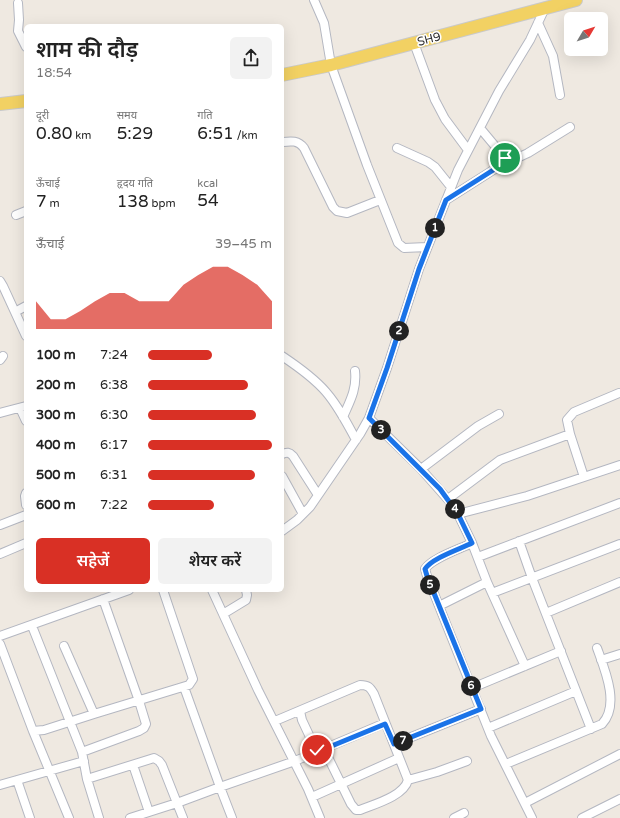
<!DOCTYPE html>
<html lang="hi">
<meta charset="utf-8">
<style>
body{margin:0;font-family:"Varela Round","Noto Sans Devanagari",sans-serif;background:#f2f2f2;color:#222;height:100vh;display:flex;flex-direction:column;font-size:15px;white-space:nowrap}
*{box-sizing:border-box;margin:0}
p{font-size:13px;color:#767676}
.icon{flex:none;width:22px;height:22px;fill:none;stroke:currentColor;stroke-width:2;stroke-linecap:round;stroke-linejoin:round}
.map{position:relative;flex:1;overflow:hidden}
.drawer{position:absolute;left:24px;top:24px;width:260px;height:568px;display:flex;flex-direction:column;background:#fff;border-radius:6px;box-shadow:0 4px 16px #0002}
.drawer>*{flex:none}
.needle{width:26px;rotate:51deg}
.fabs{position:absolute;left:564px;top:12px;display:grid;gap:8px}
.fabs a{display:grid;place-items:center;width:44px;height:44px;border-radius:6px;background:#fff;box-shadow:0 4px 16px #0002;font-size:20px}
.pin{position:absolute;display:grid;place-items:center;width:34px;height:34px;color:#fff;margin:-17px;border:2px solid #fff;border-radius:50%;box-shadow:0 1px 4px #0007}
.km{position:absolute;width:20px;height:20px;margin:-10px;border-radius:50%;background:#222;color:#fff;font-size:11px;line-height:20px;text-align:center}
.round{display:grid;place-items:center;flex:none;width:42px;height:42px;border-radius:6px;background:#f2f2f2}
.overview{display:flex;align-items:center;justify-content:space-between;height:68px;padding:0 12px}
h1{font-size:22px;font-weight:600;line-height:30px}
.figures{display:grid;grid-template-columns:repeat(3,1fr);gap:6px;height:68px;padding:4px 12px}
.figures div{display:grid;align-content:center}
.figures b{font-size:17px;font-weight:600}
.figures small{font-size:11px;font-weight:400}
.figures p{font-size:11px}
.chart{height:112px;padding:8px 12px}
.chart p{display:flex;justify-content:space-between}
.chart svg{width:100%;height:72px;margin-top:4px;fill:#d93025;opacity:.7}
.action{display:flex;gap:8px;margin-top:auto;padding:8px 12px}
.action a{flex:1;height:46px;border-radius:6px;background:#d93025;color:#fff;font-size:16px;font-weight:600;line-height:46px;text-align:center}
.action a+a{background:#f2f2f2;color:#222}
ul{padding:0 12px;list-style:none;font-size:13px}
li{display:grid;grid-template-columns:64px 48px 1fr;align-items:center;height:30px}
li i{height:10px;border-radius:5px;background:#d93025}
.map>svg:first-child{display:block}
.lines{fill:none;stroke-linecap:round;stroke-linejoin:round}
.street-casing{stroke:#b4b7c1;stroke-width:10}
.primary-casing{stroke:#c9c9c9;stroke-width:14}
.street{stroke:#fff;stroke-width:8}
.primary{stroke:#f2d163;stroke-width:12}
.route-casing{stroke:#fff;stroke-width:8}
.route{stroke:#1a73e8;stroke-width:5}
.labels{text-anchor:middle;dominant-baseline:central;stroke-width:3;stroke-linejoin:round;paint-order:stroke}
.street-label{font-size:12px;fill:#2e2e2e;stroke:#fff}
</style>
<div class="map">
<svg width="620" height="818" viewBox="0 0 620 818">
<rect width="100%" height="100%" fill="#efe9e1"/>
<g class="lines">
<defs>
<path id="street" d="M314 0 324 23 331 65 367 165 398 243 404 248 427 247
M18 3 19 20 18 31 26 47
M538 23 553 56 560 95
M414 43 435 100 445 119 468 150
M480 128 505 158 513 160 528 153 570 127
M282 142C291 141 298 140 304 148L333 207 337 211 347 213 380 200
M397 148 428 162 435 167 451 187
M446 200 509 160
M16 215 26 211
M0 281 3 286 26 336
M15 312 26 306
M282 356C297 366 314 378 326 392 338 406 347 423 356 440
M0 360 3 356
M20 408 26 421
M0 413 26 406
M343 417C350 401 357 389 355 371
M369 418 421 469 451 503 458 514 472 543 487 582 439 606 491 736 532 818
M282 454C287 452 289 452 293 456L318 495
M421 469 478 426 499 414
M282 476 303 514
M584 477 570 434 567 420 574 412 619 393
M26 493 25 496 26 505
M448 499 500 460 570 434
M458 514 527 496 620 465
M0 525 26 515
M282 531 297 520 310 507 360 434 369 418 387 368 419 269 458 170 499 91 530 40 545 8
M519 541 532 578 591 729
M0 554 26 543
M478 557 620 503
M487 582 525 666
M212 590 258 690 308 789 320 818
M492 593 620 544
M439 606 427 576 425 569C432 558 460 549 472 543
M546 613 620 582
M223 614 246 600 247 595 246 590
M32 626 82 752 87 779 99 818
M0 636 129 590
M0 644 33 731 44 730 94 714
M64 646 94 714 189 685 193 679 163 590
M601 660 620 654
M184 687 220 787 295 761 385 723
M472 688 561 651
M300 711 302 720 317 752
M275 721 360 685C368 685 370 687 374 694L408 780C404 796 375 804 360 810H356L351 804 324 749
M488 728 576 691
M33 731 69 818
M394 744 481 709
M82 752 139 731 144 728 146 724 139 701 103 599
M506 764 602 724C620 705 605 670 597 648
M133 765 149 812
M87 779 154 758 159 761 162 765 177 803 130 818
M17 780 30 818
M408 780 437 772 467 761
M0 785 84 761
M312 797 399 758
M525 803 620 754
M183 818 177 803 220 787 232 818
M454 818 464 813
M582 818 620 799"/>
<path id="primary" d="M282 75 331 65 576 0
M0 104 26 101"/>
</defs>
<use href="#street" class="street-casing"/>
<use href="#primary" class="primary-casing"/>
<use href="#street" class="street"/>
<use href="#primary" class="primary"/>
</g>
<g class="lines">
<defs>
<path id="route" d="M317 750V752L385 724 394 744 481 709 427 576 425 569C432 558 460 549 472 543L458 514 440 489 369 418 387 368 419 269 446 200 509 160 505 158"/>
</defs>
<use href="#route" class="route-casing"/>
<use href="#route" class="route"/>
</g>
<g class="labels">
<g class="street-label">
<text transform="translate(429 39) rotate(-15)">SH9</text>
</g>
</g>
</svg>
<div class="fabs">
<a><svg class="needle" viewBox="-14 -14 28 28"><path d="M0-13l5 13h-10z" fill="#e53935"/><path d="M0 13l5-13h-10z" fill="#767676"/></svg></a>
</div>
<div class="pin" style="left:505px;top:158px;background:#1e9e55"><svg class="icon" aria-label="arrive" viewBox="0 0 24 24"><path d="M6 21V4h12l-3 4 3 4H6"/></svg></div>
<div class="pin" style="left:317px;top:750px;background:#d93025"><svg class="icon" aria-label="check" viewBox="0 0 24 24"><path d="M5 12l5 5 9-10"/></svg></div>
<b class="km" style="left:435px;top:228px">1</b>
<b class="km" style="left:399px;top:331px">2</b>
<b class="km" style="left:381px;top:430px">3</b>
<b class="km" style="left:455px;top:509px">4</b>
<b class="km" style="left:430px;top:585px">5</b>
<b class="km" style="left:471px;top:686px">6</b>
<b class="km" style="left:403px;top:741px">7</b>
<section class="drawer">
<div class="overview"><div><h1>शाम की दौड़</h1><p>18:54</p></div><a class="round"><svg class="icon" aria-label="share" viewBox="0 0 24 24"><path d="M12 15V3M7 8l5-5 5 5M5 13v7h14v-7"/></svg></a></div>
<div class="figures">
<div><p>दूरी</p><b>0.80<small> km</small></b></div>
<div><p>समय</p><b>5:29</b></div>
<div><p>गति</p><b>6:51<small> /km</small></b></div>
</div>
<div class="figures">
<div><p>ऊँचाई</p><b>7<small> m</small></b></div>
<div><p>हृदय गति</p><b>138<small> bpm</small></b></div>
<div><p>kcal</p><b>54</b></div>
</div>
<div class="chart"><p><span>ऊँचाई</span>39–45 m</p>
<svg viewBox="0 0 160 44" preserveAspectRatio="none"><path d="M0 44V27L10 38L20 38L30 33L40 27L50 22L60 22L70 27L80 27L90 27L100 17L110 11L120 6L130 6L140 11L150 17L160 27V44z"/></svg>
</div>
<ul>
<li><b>100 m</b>7:24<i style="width:52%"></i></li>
<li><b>200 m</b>6:38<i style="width:81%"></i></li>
<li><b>300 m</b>6:30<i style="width:87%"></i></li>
<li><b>400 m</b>6:17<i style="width:100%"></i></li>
<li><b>500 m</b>6:31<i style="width:86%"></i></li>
<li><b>600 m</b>7:22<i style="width:53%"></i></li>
</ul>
<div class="action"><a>सहेजें</a><a>शेयर करें</a></div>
</section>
</div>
